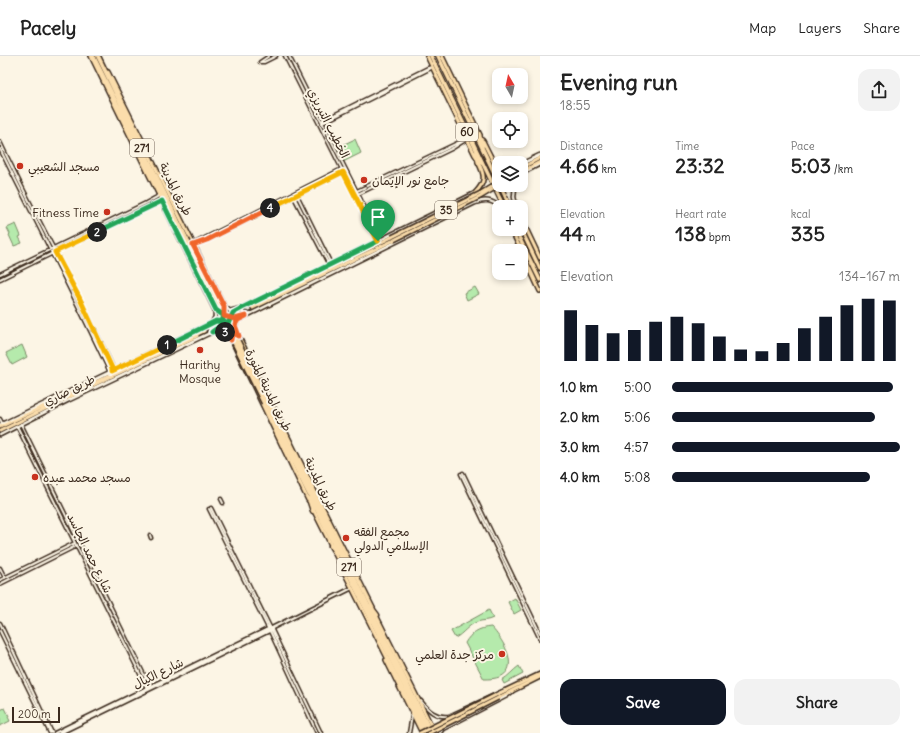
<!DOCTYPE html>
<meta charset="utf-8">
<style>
body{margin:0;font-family:Delius,"Playpen Sans Arabic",sans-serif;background:#f2f2f2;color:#222;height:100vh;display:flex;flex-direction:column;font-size:15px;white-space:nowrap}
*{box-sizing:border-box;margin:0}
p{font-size:13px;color:#767676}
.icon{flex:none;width:22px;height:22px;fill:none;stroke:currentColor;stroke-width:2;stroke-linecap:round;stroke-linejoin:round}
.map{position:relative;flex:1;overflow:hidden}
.details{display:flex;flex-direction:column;background:#fff;width:380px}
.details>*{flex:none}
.needle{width:26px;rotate:351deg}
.buttons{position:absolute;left:492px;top:12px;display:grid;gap:8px}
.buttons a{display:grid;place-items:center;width:36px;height:36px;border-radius:8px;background:#fff;box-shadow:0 2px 6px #0003;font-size:20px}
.scale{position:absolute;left:12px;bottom:10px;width:48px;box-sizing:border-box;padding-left:4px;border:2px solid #3b2a1e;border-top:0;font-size:11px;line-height:14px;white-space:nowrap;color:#3b2a1e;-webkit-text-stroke:3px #fcf5e5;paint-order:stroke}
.pin{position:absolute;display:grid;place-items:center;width:34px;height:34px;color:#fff;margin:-41px -17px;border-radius:50% 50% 50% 0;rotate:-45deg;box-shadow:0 0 4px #0007}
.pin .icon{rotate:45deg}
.km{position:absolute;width:20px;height:20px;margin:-10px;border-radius:50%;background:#222;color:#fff;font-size:11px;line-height:20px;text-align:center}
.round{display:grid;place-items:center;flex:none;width:42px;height:42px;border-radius:12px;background:#f2f2f2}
.headline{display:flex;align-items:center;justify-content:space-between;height:68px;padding:0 20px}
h1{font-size:22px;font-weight:700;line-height:30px}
.metrics{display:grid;grid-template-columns:repeat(3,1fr);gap:6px;height:68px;padding:4px 20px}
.metrics div{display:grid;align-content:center}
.metrics b{font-size:20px;font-weight:700}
.metrics small{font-size:11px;font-weight:400}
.metrics p{font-size:11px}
.chart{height:112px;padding:8px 20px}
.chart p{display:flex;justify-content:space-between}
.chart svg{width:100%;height:72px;margin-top:4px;stroke:#111827;stroke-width:6}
.primary-button{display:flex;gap:8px;margin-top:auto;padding:8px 20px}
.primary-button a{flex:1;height:46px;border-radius:12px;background:#111827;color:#fff;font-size:16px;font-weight:700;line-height:46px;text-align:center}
.primary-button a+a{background:#f2f2f2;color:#222}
ul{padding:0 20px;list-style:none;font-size:13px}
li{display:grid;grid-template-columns:64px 48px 1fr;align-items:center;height:30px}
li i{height:10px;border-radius:5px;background:#111827}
header{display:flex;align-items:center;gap:24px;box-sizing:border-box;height:56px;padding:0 20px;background:#fff;border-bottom:1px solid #e0e0e0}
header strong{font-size:19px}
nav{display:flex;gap:22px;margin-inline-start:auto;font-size:14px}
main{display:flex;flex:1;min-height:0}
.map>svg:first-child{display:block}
.green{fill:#b5eaac;stroke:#788a65}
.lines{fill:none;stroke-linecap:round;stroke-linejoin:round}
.primary-tunnel{stroke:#d5ccbd;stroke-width:3;stroke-dasharray:3 1.5;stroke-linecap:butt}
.tertiary-casing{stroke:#3b2a1e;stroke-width:5}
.secondary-casing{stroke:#3b2a1e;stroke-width:5.5}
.primary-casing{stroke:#3b2a1e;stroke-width:6}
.trunk-casing{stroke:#3b2a1e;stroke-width:6}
.motorway-casing{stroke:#3b2a1e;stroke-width:7}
.tertiary{stroke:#fcf5e5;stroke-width:2}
.secondary{stroke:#fcf5e5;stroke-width:2.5}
.primary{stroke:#fbddab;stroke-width:3}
.trunk{stroke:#fbddab;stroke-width:3.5}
.motorway{stroke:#fbddab;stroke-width:4}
.primary-bridge-casing{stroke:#3b2a1e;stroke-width:6;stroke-linecap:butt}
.motorway-bridge-casing{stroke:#3b2a1e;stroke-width:7;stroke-linecap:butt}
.primary-bridge{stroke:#fbddab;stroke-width:3}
.motorway-bridge{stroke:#fbddab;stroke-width:4}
.split-1-casing{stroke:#fff;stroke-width:8}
.split-2-casing{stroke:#fff;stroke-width:8}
.split-3-casing{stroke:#fff;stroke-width:8}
.split-4-casing{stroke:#fff;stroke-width:8}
.split-5-casing{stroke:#fff;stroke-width:8}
.split-1{stroke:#22a559;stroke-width:5}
.split-2{stroke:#f5b400;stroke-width:5}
.split-3{stroke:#22a559;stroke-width:5}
.split-4{stroke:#f0652b;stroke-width:5}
.split-5{stroke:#f5b400;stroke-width:5}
.poi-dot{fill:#c8321e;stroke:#fcf5e5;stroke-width:1.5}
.labels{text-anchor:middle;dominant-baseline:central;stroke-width:4;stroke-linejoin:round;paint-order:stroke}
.shield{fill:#fcf5e5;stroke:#75675a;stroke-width:1}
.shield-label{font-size:11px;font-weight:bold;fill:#3b2a1e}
.street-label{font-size:12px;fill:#3b2a1e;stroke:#fcf5e5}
.poi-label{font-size:12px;fill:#3b2a1e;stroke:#fcf5e5;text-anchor:start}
</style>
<header>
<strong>Pacely</strong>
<nav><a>Map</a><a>Layers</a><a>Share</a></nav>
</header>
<main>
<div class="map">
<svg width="540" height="677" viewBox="0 0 540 677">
<rect width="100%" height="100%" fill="#fcf5e5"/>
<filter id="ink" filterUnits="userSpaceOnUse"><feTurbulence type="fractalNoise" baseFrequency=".025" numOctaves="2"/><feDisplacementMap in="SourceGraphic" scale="8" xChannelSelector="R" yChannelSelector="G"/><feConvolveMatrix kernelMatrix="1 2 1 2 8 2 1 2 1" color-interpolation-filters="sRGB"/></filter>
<g filter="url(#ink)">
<path class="green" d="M355 83 361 97 343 106 336 92Z
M16 168 21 180 19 181 22 187 14 190 9 179 10 178 7 172Z
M475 231 479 238 467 244 464 237Z
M22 289 27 301 12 309 6 297Z
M515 542 521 554 514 558 508 546Z
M489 554 493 562C488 565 482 564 477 566 468 569 463 578 455 582L451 575Z
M491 571C508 589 525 624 484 623L465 587C471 577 478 572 491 571Z
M519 610 523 618 504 628 502 624C509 620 513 614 519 610Z
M5 652 9 660 8 661 10 665 0 670V654Z"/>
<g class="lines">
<path class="primary-tunnel" d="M230 261 252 250
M204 275 220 266
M197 280 253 252"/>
<defs>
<path id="tertiary" d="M269 0 260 6H264L276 0
M285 0 378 185
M289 0 381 184
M322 65 428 12 432 11
M322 67 431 12
M0 86C36 162 78 236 113 312L112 315
M0 93C37 167 74 240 109 314L112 315
M357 135 466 83
M358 138 453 92 467 83
M297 139 331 208
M294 141 329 209
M193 189 197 186 342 113
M194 189 207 184 343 116
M55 196 162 145
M0 218 146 147 157 141 158 139
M0 223 51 198
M0 363 2 367
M21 368 150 631
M17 370 147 632
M463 417 540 577
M461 418 540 583
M221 443 223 447
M211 452 270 571
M209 453 268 572
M150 479 151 482
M0 512 5 522
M0 524 75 487
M0 528 76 490
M0 567 52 677
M272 574 321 677
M0 575 50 677
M270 575 317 677
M421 645C428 654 436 662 449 660L505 634
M409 677 412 660
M440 677 443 673 449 670 507 640 512 636"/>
<path id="secondary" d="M521 108 540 99
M521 118 540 108
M515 129 514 141 516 151
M224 250 230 255 242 252 475 137
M244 252 242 254 243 257 247 258
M228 265 233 257 236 255
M213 267 223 266
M205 271H208L210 273 208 278
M214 275 220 270 223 264
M238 279 235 271 238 264 475 147C485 143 492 144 500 151
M0 369 212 267 215 261V254
M0 379 69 344 212 276C222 274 225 276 231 284
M269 571 272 573 270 575 268 574Z
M272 572 352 532
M55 677 268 573
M60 677 269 575"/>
<path id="primary" d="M91 0 215 254
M427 0 475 99
M442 0 480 79
M108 16 143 86
M483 85 495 109 499 113
M146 92 224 250
M521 112 540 102
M521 116 540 106
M475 137C486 126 485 119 478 106
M521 162 540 202
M511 173 540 235
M252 250 392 181
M253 252 394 184
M238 279 324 454 373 552
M233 287 308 444
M0 371 204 275
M0 375 110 321 197 280
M313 453 332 491
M335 498 425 677
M376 559 435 677
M386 604 422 677
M496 639 540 618
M498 642 540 621"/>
<path id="trunk" d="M431 0 504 151
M438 0 499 127
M479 78 483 89
M475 97 479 107
M500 129 510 151
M521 167 524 175
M515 173 540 224
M521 173 540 213"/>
<path id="motorway" d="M93 0 184 184
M98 0 187 184
M142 85 146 94
M267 345 430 675
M264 347 428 677
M309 443 313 455
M331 490 336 498
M371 551 377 559"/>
</defs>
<use href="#tertiary" class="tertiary-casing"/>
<use href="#secondary" class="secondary-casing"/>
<use href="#primary" class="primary-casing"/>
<use href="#trunk" class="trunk-casing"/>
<use href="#motorway" class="motorway-casing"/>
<use href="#tertiary" class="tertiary"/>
<use href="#secondary" class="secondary"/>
<use href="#primary" class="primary"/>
<use href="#trunk" class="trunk"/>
<use href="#motorway" class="motorway"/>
<defs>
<path id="primary-bridge" d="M392 181 481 137 499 126
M394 184 480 141 500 129
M420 677 496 639
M429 677 498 642"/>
<path id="motorway-bridge" d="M184 184 264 347
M187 184 207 222 267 345"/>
</defs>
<use href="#primary-bridge" class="primary-bridge-casing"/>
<use href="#motorway-bridge" class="motorway-bridge-casing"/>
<use href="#primary-bridge" class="primary-bridge"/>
<use href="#motorway-bridge" class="motorway-bridge"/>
</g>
</g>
<g class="lines" filter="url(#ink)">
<defs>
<path id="split-1" d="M167 289 216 265 224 266 228 268 233 257 242 252 378 185"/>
<path id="split-2" d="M97 176 55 196 80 243 112 312V315L167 289"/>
<path id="split-3" d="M97 176 162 145 216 254 224 260 220 270 212 276 220 274 225 276"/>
<path id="split-4" d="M225 276 231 284 232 276 239 280 235 269 238 264 246 260 235 263 224 260V250L193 189 207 184 270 152"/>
<path id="split-5" d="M270 152 343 116 378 185"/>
</defs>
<use href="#split-1" class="split-1-casing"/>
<use href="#split-2" class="split-2-casing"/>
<use href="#split-3" class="split-3-casing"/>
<use href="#split-4" class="split-4-casing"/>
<use href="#split-5" class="split-5-casing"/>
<use href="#split-1" class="split-1"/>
<use href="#split-2" class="split-2"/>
<use href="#split-3" class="split-3"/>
<use href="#split-4" class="split-4"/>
<use href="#split-5" class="split-5"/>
</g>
<g class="poi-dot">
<circle cx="20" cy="110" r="4"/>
<circle cx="364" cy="124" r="4"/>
<circle cx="107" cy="156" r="4"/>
<circle cx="200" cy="294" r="4"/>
<circle cx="35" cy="421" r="4"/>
<circle cx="346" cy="482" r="4"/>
<circle cx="502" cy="598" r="4"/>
</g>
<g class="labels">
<g class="shield">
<rect x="456" y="67" width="22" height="18" rx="3"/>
<rect x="130" y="83" width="24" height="18" rx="3"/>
<rect x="435" y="145" width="22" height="18" rx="3"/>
<rect x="337" y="502" width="24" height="18" rx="3"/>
</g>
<g class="shield-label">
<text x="467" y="76">60</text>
<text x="142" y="92">271</text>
<text x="446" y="154">35</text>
<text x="349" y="511">271</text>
</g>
<g class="street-label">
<text transform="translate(329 67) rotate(63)">الخطيب التبريزي</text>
<text transform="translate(176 133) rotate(63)">طريق المدينة</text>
<text transform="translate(69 334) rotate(-26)">طريق صاري</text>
<text transform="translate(269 334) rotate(64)">طريق المدينة المنورة</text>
<text transform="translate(321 428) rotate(64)">طريق المدينة</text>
<text transform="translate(90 497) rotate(64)">شارع حمد الجاسد</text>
<text transform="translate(158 617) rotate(-26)">شارع الكيال</text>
</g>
<g class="poi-label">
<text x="28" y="110">مسجد الشعيبي</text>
<text x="372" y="124">جامع نور الإيمان</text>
<text x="99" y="156" text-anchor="end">Fitness Time</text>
<text x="200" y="308" text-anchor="middle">Harithy<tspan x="200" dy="14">Mosque</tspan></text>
<text x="43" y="421">مسجد محمد عبده</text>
<text x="354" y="475">مجمع الفقه<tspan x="354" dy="14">الإسلامي الدولي</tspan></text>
<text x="494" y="598" text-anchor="end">مركز جدة العلمي</text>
</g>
</g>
</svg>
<div class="buttons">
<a><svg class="needle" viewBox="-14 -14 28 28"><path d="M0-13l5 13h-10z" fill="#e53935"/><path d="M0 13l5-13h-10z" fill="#767676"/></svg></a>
<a><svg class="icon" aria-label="locate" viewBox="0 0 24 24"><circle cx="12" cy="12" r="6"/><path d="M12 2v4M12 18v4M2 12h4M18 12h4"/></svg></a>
<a><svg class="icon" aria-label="layers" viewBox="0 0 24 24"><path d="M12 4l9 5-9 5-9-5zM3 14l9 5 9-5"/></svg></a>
<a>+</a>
<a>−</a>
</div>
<div class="scale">200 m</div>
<div class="pin" style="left:378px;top:185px;background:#1e9e55"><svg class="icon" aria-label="arrive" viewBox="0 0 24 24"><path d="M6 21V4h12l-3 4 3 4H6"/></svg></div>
<b class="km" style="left:167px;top:289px">1</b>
<b class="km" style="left:97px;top:176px">2</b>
<b class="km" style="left:225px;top:276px">3</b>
<b class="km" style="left:270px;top:152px">4</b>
</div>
<section class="details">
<div class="headline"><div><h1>Evening run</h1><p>18:55</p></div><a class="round"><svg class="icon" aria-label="share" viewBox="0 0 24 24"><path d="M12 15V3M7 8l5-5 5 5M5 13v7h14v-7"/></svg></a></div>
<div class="metrics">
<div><p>Distance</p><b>4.66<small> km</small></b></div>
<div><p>Time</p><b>23:32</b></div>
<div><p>Pace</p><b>5:03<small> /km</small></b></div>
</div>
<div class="metrics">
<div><p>Elevation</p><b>44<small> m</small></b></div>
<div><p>Heart rate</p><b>138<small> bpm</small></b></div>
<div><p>kcal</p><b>335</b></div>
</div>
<div class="chart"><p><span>Elevation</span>134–167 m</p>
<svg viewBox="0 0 160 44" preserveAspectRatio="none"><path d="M5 44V13M15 44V22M25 44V27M35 44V25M45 44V20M55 44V17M65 44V21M75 44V29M85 44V37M95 44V38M105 44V33M115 44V24M125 44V17M135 44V10M145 44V6M155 44V7"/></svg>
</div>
<ul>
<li><b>1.0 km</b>5:00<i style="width:97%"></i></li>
<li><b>2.0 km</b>5:06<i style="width:89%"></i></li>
<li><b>3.0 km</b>4:57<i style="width:100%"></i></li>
<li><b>4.0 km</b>5:08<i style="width:87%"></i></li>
</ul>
<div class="primary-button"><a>Save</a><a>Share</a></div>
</section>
</main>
